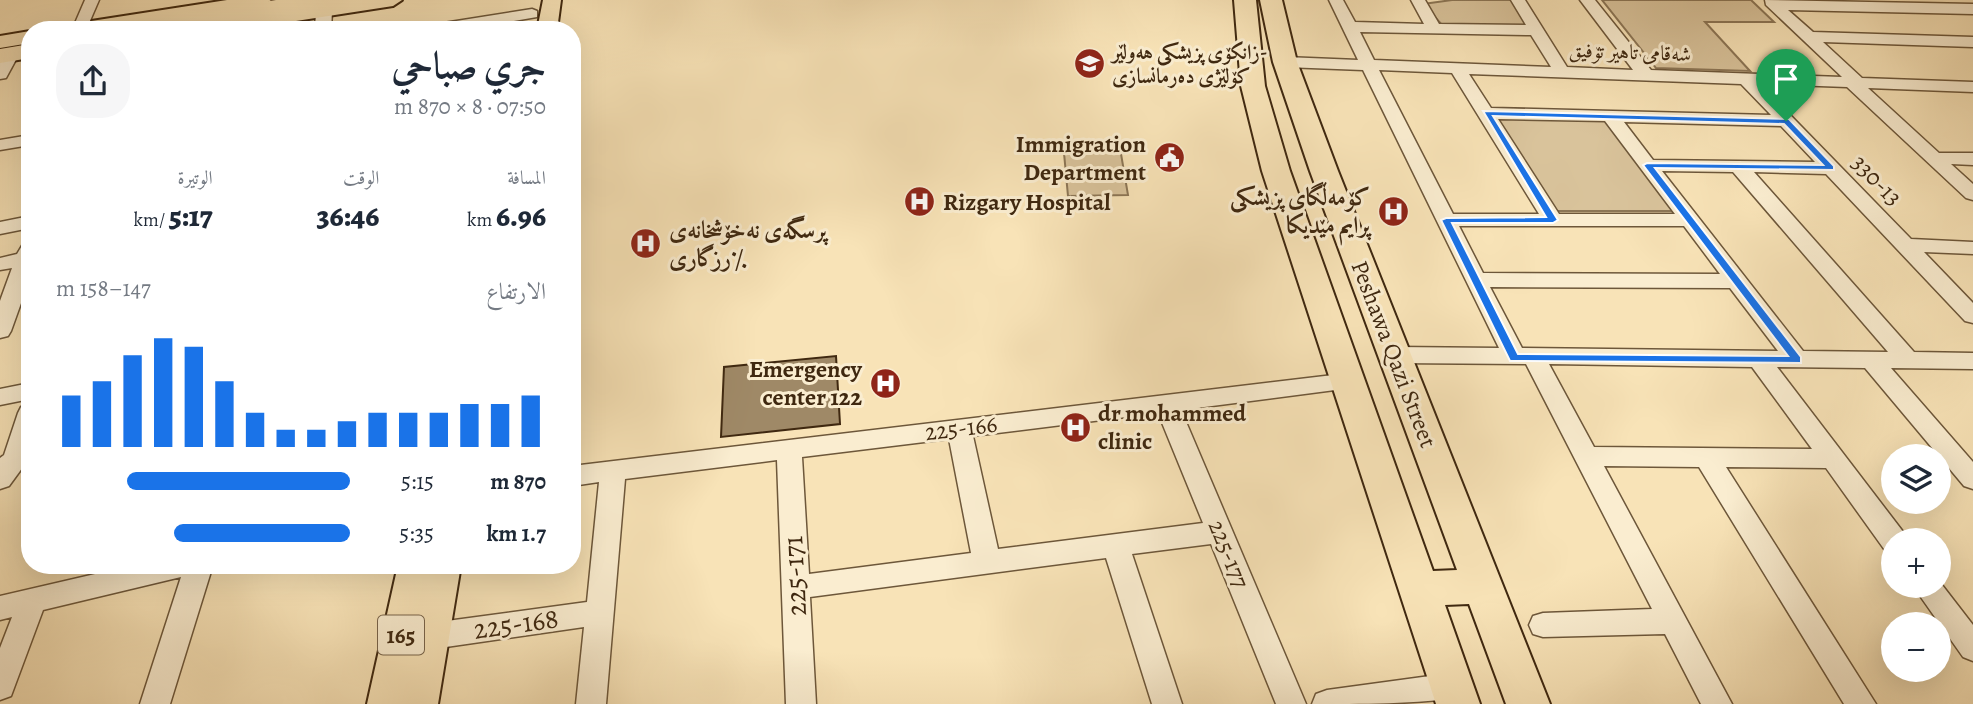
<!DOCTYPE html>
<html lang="ar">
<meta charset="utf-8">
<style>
body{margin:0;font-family:Alegreya,Amiri,serif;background:#f6f6f7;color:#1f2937;direction:rtl;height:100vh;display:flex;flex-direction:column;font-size:26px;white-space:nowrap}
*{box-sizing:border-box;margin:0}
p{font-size:23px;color:#747a83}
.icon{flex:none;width:38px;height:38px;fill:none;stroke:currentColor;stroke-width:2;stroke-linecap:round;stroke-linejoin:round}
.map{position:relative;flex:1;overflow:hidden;direction:ltr}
.details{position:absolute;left:21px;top:21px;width:560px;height:553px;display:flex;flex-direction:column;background:#fff;border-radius:28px;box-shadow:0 7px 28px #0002;direction:rtl}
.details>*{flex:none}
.fabs{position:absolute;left:1881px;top:444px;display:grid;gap:14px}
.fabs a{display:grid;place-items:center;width:70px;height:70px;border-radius:50%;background:#fff;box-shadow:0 7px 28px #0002;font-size:35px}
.pin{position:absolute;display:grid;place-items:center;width:60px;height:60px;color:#fff;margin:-72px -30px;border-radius:50% 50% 50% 0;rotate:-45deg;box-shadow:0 0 7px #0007}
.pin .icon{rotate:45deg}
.round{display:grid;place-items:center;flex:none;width:74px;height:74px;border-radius:28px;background:#f6f6f7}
.headline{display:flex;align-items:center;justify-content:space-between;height:119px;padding:0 35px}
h1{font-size:38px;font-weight:800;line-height:52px}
.figures{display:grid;grid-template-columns:repeat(3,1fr);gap:10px;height:119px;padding:7px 35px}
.figures div{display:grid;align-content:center}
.figures b{font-size:30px;font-weight:800}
.figures small{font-size:19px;font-weight:400}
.figures p{font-size:19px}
.chart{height:196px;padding:14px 35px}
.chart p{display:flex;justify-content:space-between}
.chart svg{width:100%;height:126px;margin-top:7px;stroke:#1a73e8;stroke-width:6}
ul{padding:0 35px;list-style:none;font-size:23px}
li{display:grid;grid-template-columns:112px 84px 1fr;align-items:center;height:52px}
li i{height:18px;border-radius:9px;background:#1a73e8}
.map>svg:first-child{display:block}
.green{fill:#d9c39b;stroke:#8c7656;stroke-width:2}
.building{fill:#9f8967;stroke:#3f2810;stroke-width:2}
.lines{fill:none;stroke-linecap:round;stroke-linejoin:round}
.minor-casing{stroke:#6d573a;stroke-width:3}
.major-casing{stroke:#3f2810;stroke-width:4}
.highway-casing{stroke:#3f2810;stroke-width:4}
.minor{fill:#faedd0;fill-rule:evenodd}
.major{fill:#f8e3b7;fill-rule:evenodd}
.highway{fill:#f8e3b7;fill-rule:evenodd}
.route{fill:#1a73e8;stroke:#fff;stroke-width:2;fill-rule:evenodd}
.labels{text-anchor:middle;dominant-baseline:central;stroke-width:6;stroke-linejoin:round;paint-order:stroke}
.far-poi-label{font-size:21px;font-weight:bold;fill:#3f2810;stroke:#faedd0;text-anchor:start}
.far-street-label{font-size:21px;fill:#3f2810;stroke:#faedd0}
.shield{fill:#faedd0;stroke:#77634a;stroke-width:2}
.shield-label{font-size:23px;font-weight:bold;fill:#3f2810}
.poi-label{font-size:24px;font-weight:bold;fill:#3f2810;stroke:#faedd0;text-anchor:end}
.street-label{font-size:24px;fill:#3f2810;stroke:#faedd0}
.near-street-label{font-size:28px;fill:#3f2810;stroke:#faedd0}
</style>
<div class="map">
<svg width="1973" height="704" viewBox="0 0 1973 704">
<rect width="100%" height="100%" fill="#f8e3b7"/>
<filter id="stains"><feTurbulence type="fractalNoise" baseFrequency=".00286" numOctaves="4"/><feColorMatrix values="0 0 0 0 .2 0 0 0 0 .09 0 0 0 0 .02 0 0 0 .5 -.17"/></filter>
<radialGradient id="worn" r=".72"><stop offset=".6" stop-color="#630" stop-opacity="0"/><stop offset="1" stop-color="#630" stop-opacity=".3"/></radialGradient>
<path class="green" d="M1452 0H1514L1532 29 1443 26 1423 4Z
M1602 0H1751L1774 22H1705L1750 71 1656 68Z
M1491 115 1604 118 1676 211H1549Z
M1063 142H1119L1128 195 1068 196Z"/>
<path class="building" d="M836 356 840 424 721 437 724 367Z"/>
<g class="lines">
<defs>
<path id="minor" d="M85 0H99L86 30H72Z
M1329 0H1343L1355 22 1424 24 1411 0H1425L1439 24 1526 25 1511 0H1525L1567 67 1633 70 1580 0H1595L1651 70 1842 77 1766 5 1765 0 1973 4V14L1788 10 1813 32 1973 37V47L1823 42 1862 78 1973 82V92L1868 88 1939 153H1973V165L1951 164 1973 184V200L1966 198 1847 87 1760 84 1911 239 1973 242V254L1924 252 1973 303V323L1965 321 1826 174 1754 172 1914 352 1973 353V369L1891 368 1973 462V489L1964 486 1865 368 1777 367 1904 533 1907 541H1894V552L1884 549 1826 468 1726 467 1876 704H1844L1699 467 1604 466 1732 704H1701L1665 634 1543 637 1533 634 1529 625 1533 616 1543 613 1652 609 1526 364 1395 363 1387 361 1384 355 1387 349 1395 347 1499 348 1363 70 1285 67 1277 62 1285 57 1358 60ZM1360 32 1531 35 1551 67 1374 60ZM1379 70 1452 73 1539 214H1453ZM1469 74 1741 84 1771 115 1491 108ZM1498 119 1605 121 1675 214H1559ZM1624 122 1781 126 1815 162 1653 160ZM1662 171 1733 172 1888 352 1803 351ZM1459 226H1684L1720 274 1483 273ZM1490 287 1730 288 1778 351 1522 348ZM1549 364 1752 367 1812 449 1594 447Z
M324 6 332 11 331 30H315L316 11Z
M532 9 537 11V17L462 30H423L431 25Z
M11 49 19 54 6 78 0 79V59L5 51Z
M30 135V145L0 150V140Z
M30 216V228L0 234V222Z
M30 242V278L11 331 8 336 0 338V301L12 268 0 270V258L17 254 23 244Z
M1350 373 1358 375 1362 381 1358 387 1181 410 1306 704H1276L1211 544 1132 554 1182 704H1152L1106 558 810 597 816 704H786L777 460 625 479 606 704H576L584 627 432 649 422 645 417 636 422 627 432 623 587 602 599 482 572 486V466ZM1158 413 1203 523 998 549 973 436ZM949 439 971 553 809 574 802 457Z
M30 383V399L0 405V389Z
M30 404 28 460 9 486 0 489V458L4 455 18 413 21 407Z
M134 565H213L170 704H140L181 577 43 610 11 696 0 700V648L12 617 0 620V596Z
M1939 581 1973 625V661L1963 657 1913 586H1939Z
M1452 673 1463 677 1467 687 1463 697C1421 704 1357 704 1312 704L1316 694 1327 690Z"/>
<path id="major" d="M227 0H271L262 6 110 30H63L72 24Z
M357 0H402L393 6 237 30H189L198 24Z
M543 0H561L557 30H537Z
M30 31V43L0 48V36Z
M398 565H461L438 704H367Z"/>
<path id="highway" d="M276 0H367C360 10 300 18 290 11L165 30H107L118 23Z
M1234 0H1256L1265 86 1290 171 1433 571 1457 570 1310 171 1273 62 1260 0H1282L1297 62 1338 171 1550 704H1506L1469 604 1445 605 1480 704H1436L1262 171 1241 86Z
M30 44V58L0 63V49Z"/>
</defs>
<use href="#minor" class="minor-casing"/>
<use href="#major" class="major-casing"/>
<use href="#highway" class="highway-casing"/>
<use href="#minor" class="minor"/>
<use href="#major" class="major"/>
<use href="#highway" class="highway"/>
</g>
<path class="route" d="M1483 111 1789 119 1834 166V170L1655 168 1801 357V363L1510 361 1441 220 1446 218 1546 217ZM1493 116 1784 124 1823 165 1647 163 1643 165 1788 356 1518 354 1452 223H1553L1558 220Z"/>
<defs>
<symbol id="university-disc" viewBox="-11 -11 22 22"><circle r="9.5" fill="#8f2418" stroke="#faedd0"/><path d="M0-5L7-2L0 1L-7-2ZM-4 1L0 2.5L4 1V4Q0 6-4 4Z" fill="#fff"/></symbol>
<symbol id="civic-disc" viewBox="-11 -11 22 22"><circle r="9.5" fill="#8f2418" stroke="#faedd0"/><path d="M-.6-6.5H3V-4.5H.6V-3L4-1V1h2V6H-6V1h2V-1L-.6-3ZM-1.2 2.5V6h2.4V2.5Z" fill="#fff"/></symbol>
<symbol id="hospital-disc" viewBox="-11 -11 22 22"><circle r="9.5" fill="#8f2418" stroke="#faedd0"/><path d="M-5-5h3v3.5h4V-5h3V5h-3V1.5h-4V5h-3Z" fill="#fff"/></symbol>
</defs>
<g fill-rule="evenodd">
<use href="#university-disc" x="1072" y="46" width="35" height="35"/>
<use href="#civic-disc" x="1152" y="140" width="35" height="35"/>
<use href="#hospital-disc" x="902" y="184" width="35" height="35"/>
<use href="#hospital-disc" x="1376" y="194" width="35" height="35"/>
<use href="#hospital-disc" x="628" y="226" width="35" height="35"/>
<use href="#hospital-disc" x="868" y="366" width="35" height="35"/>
<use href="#hospital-disc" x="1058" y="410" width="35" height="35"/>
</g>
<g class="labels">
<g class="far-poi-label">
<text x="1112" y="52">زانکۆی پزیشکی هەولێر-<tspan x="1112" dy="24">کۆلێژی دەرمانسازی</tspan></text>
</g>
<g class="far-street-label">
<text transform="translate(1630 52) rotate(2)">شەقامی تاهیر تۆفیق</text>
</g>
<rect class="shield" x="378" y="615.5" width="46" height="39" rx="5"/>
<g class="shield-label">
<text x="401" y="635">165</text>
</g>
<g class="poi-label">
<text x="1146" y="144">Immigration<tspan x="1146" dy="28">Department</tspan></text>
<text x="1370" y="197">کۆمەڵگای پزیشکی<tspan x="1370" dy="28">پرایم مێدیکا</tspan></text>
<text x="943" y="202" text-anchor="start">Rizgary Hospital</text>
<text x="669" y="230" text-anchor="start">پرسگەی نەخۆشخانەی<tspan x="669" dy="28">رزگاری٪</tspan></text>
<text x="862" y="369">Emergency<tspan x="862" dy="28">center 122</tspan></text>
<text x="1098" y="413" text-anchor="start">dr mohammed<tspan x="1098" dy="28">clinic</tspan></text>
</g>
<g class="street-label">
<text transform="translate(1877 180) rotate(46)">330-13</text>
<text transform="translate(1394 354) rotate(69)">Peshawa Qazi Street</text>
<text transform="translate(961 428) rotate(-7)">225-166</text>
<text transform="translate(1229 554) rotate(68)">225-177</text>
</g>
<g class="near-street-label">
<text transform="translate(795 576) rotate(-93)">225-171</text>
<text transform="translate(516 624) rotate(-8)">225-168</text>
</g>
</g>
<rect width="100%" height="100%" filter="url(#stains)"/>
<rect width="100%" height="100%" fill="url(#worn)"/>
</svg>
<div class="fabs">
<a><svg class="icon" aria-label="layers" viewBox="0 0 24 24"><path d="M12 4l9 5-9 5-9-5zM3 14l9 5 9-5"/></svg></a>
<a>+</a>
<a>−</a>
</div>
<div class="pin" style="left:1786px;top:121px;background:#1e9e55"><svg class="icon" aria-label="arrive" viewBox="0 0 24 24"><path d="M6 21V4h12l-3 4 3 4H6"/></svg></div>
<section class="details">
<div class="headline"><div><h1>جري صباحي</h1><p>07:50 · 8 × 870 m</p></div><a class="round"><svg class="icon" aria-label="share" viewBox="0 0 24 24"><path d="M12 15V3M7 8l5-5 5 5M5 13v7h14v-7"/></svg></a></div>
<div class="figures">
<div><p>المسافة</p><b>6.96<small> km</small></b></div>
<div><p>الوقت</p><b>36:46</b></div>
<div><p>الوتيرة</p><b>5:17<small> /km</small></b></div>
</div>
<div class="chart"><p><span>الارتفاع</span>147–158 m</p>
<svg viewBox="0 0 160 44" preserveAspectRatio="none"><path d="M5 44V26M15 44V21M25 44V12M35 44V6M45 44V9M55 44V21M65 44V32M75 44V38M85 44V38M95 44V35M105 44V32M115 44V32M125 44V32M135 44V29M145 44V29M155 44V26"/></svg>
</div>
<ul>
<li><b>870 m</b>5:15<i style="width:76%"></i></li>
<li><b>1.7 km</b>5:35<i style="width:60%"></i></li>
</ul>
</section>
</div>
